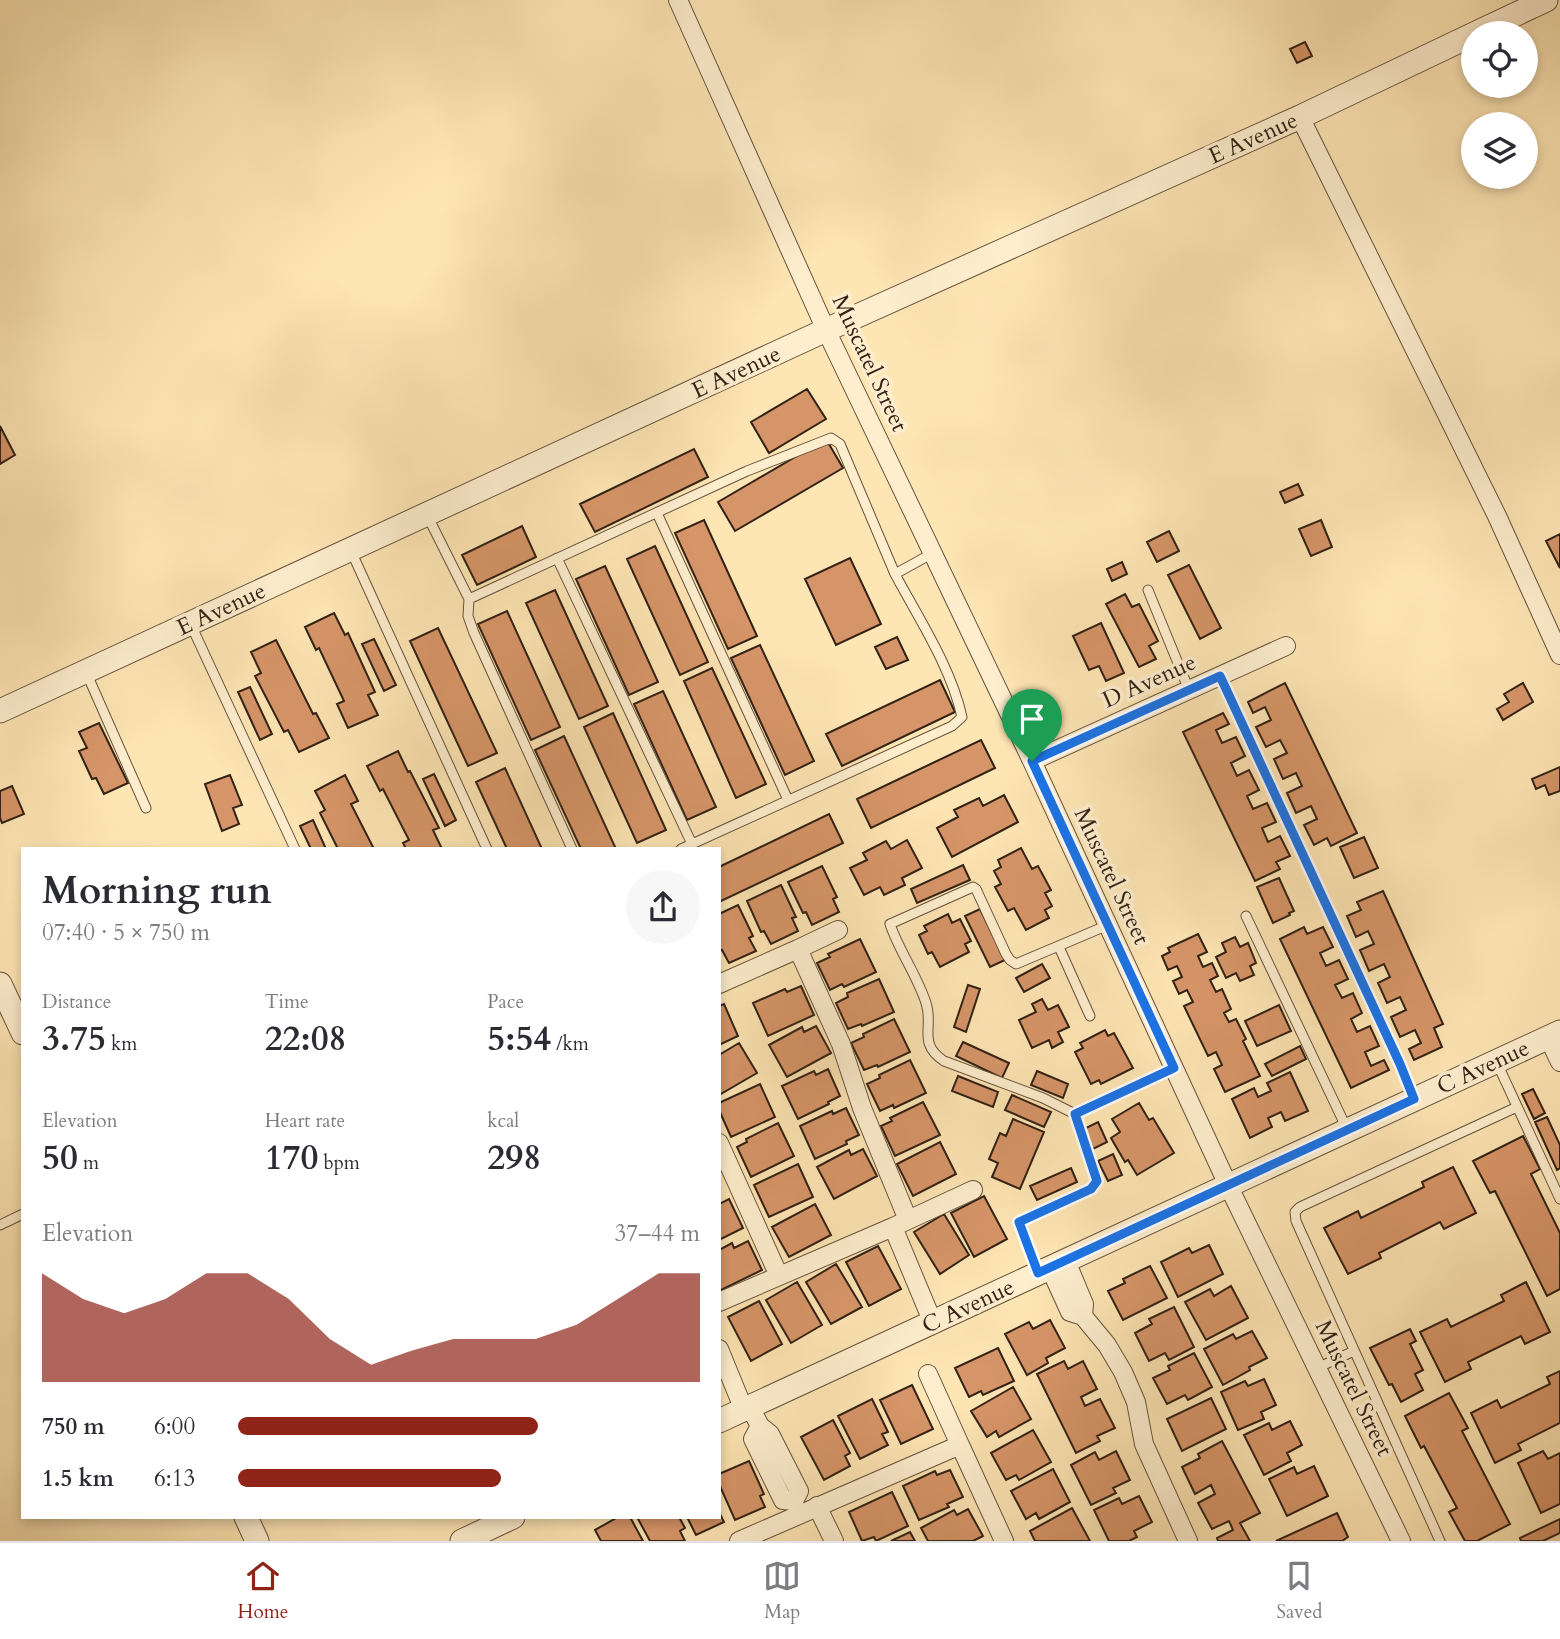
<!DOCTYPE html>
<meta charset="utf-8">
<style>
body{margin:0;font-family:Cardo,serif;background:#f7f7f7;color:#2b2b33;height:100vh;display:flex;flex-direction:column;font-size:26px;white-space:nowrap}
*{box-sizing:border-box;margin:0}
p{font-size:23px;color:#7c7c81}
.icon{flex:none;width:38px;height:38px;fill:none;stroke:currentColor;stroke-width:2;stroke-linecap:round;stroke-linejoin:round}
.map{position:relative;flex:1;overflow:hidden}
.sheet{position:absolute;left:21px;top:847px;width:700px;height:672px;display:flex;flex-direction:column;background:#fff;border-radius:0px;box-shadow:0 4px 10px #0003}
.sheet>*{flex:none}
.fabs{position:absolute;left:1461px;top:21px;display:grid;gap:14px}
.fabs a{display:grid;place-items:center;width:77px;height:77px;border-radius:50%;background:#fff;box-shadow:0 4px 10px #0003;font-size:35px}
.pin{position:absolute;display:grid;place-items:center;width:60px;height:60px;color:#fff;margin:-72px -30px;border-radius:50% 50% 50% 0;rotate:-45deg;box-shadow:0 0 7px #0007}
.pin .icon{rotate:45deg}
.round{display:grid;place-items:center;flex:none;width:74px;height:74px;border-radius:37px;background:#f7f7f7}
.head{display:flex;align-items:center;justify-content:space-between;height:119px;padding:0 21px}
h1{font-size:38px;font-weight:600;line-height:52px}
.figures{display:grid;grid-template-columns:repeat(3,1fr);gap:10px;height:119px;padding:7px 21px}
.figures div{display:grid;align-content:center}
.figures b{font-size:35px;font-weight:600}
.figures small{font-size:19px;font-weight:400}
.figures p{font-size:19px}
.chart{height:196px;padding:14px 21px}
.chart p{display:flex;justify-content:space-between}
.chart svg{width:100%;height:126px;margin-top:7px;fill:#8f2418;opacity:.7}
ul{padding:0 21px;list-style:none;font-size:23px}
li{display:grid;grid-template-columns:112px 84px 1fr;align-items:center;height:52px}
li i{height:18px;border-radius:9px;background:#8f2418}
.dock{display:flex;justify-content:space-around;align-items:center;height:98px;border-top:2px solid #e1e1e2;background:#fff;font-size:19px;color:#7c7c81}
.dock a{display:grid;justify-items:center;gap:4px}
.dock .current{color:#8f2418}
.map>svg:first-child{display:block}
.building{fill:#d69568;stroke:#322115;stroke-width:2}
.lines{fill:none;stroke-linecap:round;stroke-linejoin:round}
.service-casing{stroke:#65523d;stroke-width:11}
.minor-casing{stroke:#65523d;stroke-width:20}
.tertiary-casing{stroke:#65523d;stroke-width:25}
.service{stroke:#feeece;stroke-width:9}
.minor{stroke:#feeece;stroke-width:18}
.tertiary{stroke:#feeece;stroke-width:23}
.route-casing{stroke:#fff;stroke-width:14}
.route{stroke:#1a73e8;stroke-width:9}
.labels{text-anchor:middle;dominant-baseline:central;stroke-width:7;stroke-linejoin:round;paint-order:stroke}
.street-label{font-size:23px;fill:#322115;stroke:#feeece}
</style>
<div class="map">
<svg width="1560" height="1541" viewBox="0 0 1560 1541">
<rect width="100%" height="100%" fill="#fee5b4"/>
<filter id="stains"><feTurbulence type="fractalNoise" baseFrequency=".00286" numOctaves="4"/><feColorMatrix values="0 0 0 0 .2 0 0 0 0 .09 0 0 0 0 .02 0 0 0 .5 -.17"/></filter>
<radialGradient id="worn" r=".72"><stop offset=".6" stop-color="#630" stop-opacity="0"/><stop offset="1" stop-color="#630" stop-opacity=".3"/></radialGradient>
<path class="building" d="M1305 42 1312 56 1297 63 1290 49Z
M807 389 826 419 769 453 751 422Z
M0 426 15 455 0 464Z
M826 439 843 468 735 531 718 502Z
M694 449 708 477 595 532 580 504Z
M1298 484 1303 495 1285 503 1280 492Z
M704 520 757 636 728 649 675 533Z
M1321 520 1332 547 1311 556 1299 529Z
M522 526 536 557 477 585 462 555Z
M1169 531 1179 551 1157 562 1147 542Z
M1560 534V568L1546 541Z
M655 546 708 662 680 675 627 559Z
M850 558 881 624 836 645 805 579Z
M1122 562 1127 574 1112 581 1107 569Z
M1189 565 1221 628 1200 639 1168 575Z
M605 566 658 682 629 695 576 579Z
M555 590 608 706 579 719 526 603Z
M1125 594 1132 607 1139 604 1158 641 1149 646 1156 659 1139 667 1106 604Z
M507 611 560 727 531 740 478 624Z
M334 613 345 635 348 633 375 692 368 695 378 715 348 728 337 704 344 701 319 648 316 650 305 627Z
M1101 623 1124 673 1106 681 1099 666 1089 670 1073 636Z
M438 628 497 753 468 766 410 641Z
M897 637 908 660 886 669 875 647Z
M374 639 396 685 384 691 362 644Z
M276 640 313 714 316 713 329 738 299 752 288 730 284 732 255 676 261 673 251 652Z
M760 645 814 761 785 775 731 658Z
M712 668 766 784 736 798 684 681Z
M940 680 955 712 842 766 826 734Z
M1285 683 1357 833 1331 846 1327 838 1314 845 1304 825 1317 819 1311 806 1296 813 1287 793 1302 786 1296 773 1283 779 1274 759 1287 753 1280 740 1266 747 1256 727 1271 720 1265 707 1253 713 1248 702Z
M1523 683 1533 702 1503 720 1497 709 1509 702 1504 694Z
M250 687 272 734 260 740 238 692Z
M663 691 716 807 687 820 634 704Z
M613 713 666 830 637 843 584 727Z
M1223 713 1229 724 1216 730 1222 743 1236 737 1245 756 1231 763 1237 776 1249 770 1259 790 1247 796 1253 809 1267 803 1276 822 1262 828 1268 842 1280 836 1290 856 1276 862 1280 869 1255 881 1183 732Z
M99 723 128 783 104 794 96 778 92 779 79 751 87 748 79 732Z
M564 736 616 849H581L535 750Z
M981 740 995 768 871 828 857 799Z
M398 751 408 772 410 771 439 828 433 830 442 849H406L403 843 409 840 383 789 380 791 367 766Z
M1560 767V791L1549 795 1545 785 1536 789 1532 779Z
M505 768 542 849H507L476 782Z
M434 774 456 820 445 826 423 779Z
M230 775 242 805 233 808 239 824 222 831 205 784Z
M345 775 358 801 351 804 374 849H338L320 813 325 810 315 791Z
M12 786 24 814 2 823 0 818V791Z
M1004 795 1018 822 952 857 937 828 958 817 954 810 979 798 983 806Z
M829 814 843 843 719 902V867Z
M313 820 326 849H311L300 826Z
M1364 837 1378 868 1354 878 1340 847Z
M907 840 922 868 902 878 905 885 884 895 880 887 864 895 850 868 867 860 863 853 886 841 891 849Z
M1021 848 1032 869 1038 866 1051 890 1045 893 1052 906 1045 910 1049 918 1026 930 1014 908 1008 911 995 887 1001 884 994 871 1001 867 998 860Z
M963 865 970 880 917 903 911 889Z
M822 866 837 897 833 899 839 912 812 925 806 912 803 913 788 882Z
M1279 878 1294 911 1289 913 1290 915 1273 923 1257 887Z
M781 885 796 917 792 918 798 931 771 944 764 931 761 932 747 901Z
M1383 891 1443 1024 1434 1028 1442 1047 1414 1060 1409 1049 1421 1043 1415 1030 1400 1037 1391 1017 1406 1010 1400 997 1387 1003 1378 983 1390 977 1384 964 1369 971 1360 950 1374 944 1368 931 1356 937 1347 916 1361 910 1357 902Z
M738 905 753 936 749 938 756 951 729 963 722 950 719 951V914Z
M980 909 1005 960 990 967 965 916Z
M948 914 952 923 960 919 971 941 965 944 969 952 940 967 932 952 928 954 919 935 927 931 924 926Z
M1304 927 1307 934 1323 927 1333 947 1320 953 1326 966 1339 960 1348 979 1335 985 1342 998 1353 993 1362 1013 1351 1019 1357 1032 1370 1026 1379 1046 1365 1052 1371 1066 1384 1060 1389 1070 1351 1088 1280 939Z
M1198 934 1207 952 1198 956 1203 967 1212 963 1218 976 1210 980 1216 992 1222 989 1231 1009 1224 1013 1229 1022 1236 1019 1246 1039 1243 1041 1260 1076 1225 1092 1214 1069 1222 1065 1216 1052 1208 1056 1184 1006 1193 1002 1187 990 1179 994 1173 981 1182 977 1177 966 1168 970 1162 956 1170 952 1168 948Z
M1235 937 1240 947 1248 943 1256 963 1250 966 1254 975 1240 981 1236 973 1226 978 1216 957 1226 952 1222 943Z
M860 939 876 972 844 987 842 984 830 990 817 963 830 957 828 954Z
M1042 964 1050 978 1024 992 1016 978Z
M879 979 894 1012 862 1026 861 1024 848 1029 836 1003 848 997 847 993Z
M968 985 980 989 966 1032 954 1027Z
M801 986 814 1015 768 1036 753 1003 785 989 787 992Z
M1042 999 1048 1010 1058 1005 1069 1027 1058 1032 1063 1042 1052 1048 1049 1040 1032 1048 1019 1020 1036 1012 1032 1004Z
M724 1004 738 1036 719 1045V1006Z
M1279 1005 1291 1031 1257 1046 1245 1021Z
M894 1019 910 1052 878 1067 877 1065 864 1070 851 1043 864 1037 863 1034Z
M816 1026 831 1053 787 1077 769 1045 802 1027 804 1032Z
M1105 1030 1108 1036 1114 1033 1133 1068 1101 1084 1099 1080 1091 1084 1075 1052 1083 1048 1080 1043Z
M963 1042 1009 1063 1002 1078 956 1056Z
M739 1043 757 1073 719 1095V1055Z
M1300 1046 1306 1059 1272 1076 1265 1064Z
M910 1060 926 1093 894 1108 893 1105 880 1111 867 1084 880 1078 879 1075Z
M828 1069 840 1096 828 1102 829 1104 798 1119 782 1086 814 1071 816 1075Z
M1037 1071 1068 1084 1063 1098 1031 1085Z
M1290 1072 1308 1111 1285 1121 1281 1112 1268 1118 1272 1127 1250 1138 1232 1099 1254 1088 1258 1097 1271 1091 1267 1083Z
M958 1076 998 1092 993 1107 952 1091Z
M760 1084 775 1117 731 1137 719 1110V1103Z
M1533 1089 1545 1113 1534 1119 1522 1094Z
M1012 1095 1051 1112 1044 1127 1005 1110Z
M923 1102 940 1135 895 1156 881 1126 892 1121 890 1118Z
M1139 1103 1149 1120 1153 1118 1174 1153 1137 1175 1128 1160 1125 1162 1111 1138 1120 1132 1112 1119Z
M846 1108 859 1135 846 1141 847 1144 815 1159 800 1126 832 1111 833 1114Z
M1547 1117 1560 1145V1168L1557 1170 1535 1122Z
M1013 1119 1044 1132 1020 1189 992 1177 998 1163 989 1159 1000 1133 1006 1136Z
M1098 1122 1107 1142 1093 1149 1084 1129Z
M778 1123 794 1156 751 1177 737 1147 747 1142 746 1139Z
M1523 1136 1540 1169 1531 1174 1560 1233V1289L1547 1296 1495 1191 1490 1193 1473 1161Z
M940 1142 956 1174 913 1196 897 1164Z
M863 1149 877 1176 834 1199 817 1167 849 1150 851 1155Z
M1113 1154 1122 1175 1108 1181 1098 1161Z
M798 1164 813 1197 769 1217 754 1185Z
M1453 1167 1476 1213 1444 1229 1440 1222 1379 1253 1381 1258 1348 1274 1324 1228 1358 1211 1361 1218 1424 1187 1422 1182Z
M1071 1168 1077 1182 1037 1200 1030 1186Z
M984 1196 1007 1239 974 1257 951 1213Z
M729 1199 743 1228 719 1240V1204Z
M815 1204 831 1235 789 1257 772 1227Z
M944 1214 969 1255 940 1274 914 1232Z
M748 1241 762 1270 719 1291V1250L732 1243 734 1248Z
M1209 1245 1223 1274 1178 1297 1161 1262 1189 1248 1192 1253Z
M878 1246 901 1289 869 1306 846 1262Z
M836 1264 862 1307 831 1324 806 1282Z
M1150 1266 1167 1298 1123 1320 1108 1291 1125 1283 1123 1279Z
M797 1282 822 1325 791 1343 766 1300Z
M1526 1282 1550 1332 1525 1344 1521 1336 1468 1362 1471 1369 1445 1382 1420 1332 1447 1319 1451 1327 1504 1301 1501 1295Z
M1231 1286 1248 1318 1206 1340 1185 1302 1210 1289 1214 1296Z
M759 1301 782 1344 751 1361 728 1317Z
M1174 1307 1194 1347 1169 1360 1165 1353 1149 1361 1135 1333 1152 1324 1149 1319Z
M1050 1320 1065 1348 1046 1358 1048 1363 1027 1375 1005 1334 1029 1322 1033 1329Z
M1410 1329 1416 1341 1410 1344 1423 1370 1415 1374 1423 1390 1401 1402 1392 1384 1389 1385 1370 1348Z
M1252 1331 1267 1358 1249 1367 1250 1370 1223 1385 1204 1349 1233 1334 1236 1339Z
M998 1348 1014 1381 983 1395 981 1391 969 1397 955 1368Z
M1194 1353 1212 1387 1188 1400 1185 1395 1167 1404 1153 1378 1170 1370 1168 1366Z
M1064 1361 1068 1369 1083 1361 1097 1389 1081 1397 1085 1406 1100 1399 1115 1428 1097 1436 1100 1441 1076 1453 1037 1374Z
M1560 1371V1423L1518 1444 1521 1450 1495 1463 1471 1413 1497 1400 1501 1408 1550 1384 1547 1377Z
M1264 1379 1276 1405 1261 1412 1264 1419 1238 1430 1221 1392 1245 1381 1248 1386Z
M912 1385 933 1429 901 1444 880 1400Z
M1013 1387 1031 1419 999 1437 996 1431 987 1437 971 1411Z
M1449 1393 1468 1428 1462 1431 1510 1524 1477 1541H1465L1449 1512 1457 1508 1424 1446 1421 1448 1405 1416Z
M1211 1398 1226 1429 1182 1451 1167 1419Z
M872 1399 888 1432 882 1434 888 1445 860 1459 838 1416Z
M833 1420 850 1453 845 1456 850 1466 824 1480 801 1437Z
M1290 1421 1302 1445 1287 1453 1291 1461 1264 1475 1244 1435 1269 1423 1272 1430Z
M1033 1430 1051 1462 1019 1480 1016 1475 1006 1480 991 1453Z
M1222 1441 1260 1513 1240 1523 1250 1541H1218L1217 1538 1233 1530 1229 1521 1212 1529 1198 1503 1215 1494 1211 1485 1195 1494 1182 1467 1200 1458 1198 1454Z
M1116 1451 1130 1480 1113 1488 1116 1493 1091 1505 1071 1465 1095 1452 1099 1460Z
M1543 1451 1548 1459 1560 1453V1504L1541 1513 1518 1463Z
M749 1461 764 1494 760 1496 765 1507 735 1520 719 1484V1474Z
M1314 1466 1328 1496 1287 1516 1269 1479 1294 1467 1297 1474Z
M1053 1469 1070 1502 1039 1519 1036 1513 1026 1519 1011 1491Z
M950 1470 963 1497 947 1504 949 1507 919 1520 903 1486 935 1471 937 1475Z
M892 1492 908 1526 876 1541 874 1537 862 1541 849 1512Z
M1139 1496 1152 1522 1134 1531 1137 1537 1129 1541H1109L1094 1510 1119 1498 1122 1504Z
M1072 1508 1090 1541H1035L1030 1531Z
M968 1509 983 1536 973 1541H928L921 1528 954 1510 957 1515Z
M719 1512 724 1522 696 1535 687 1517H719Z
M1337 1513 1348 1537 1342 1541H1276Z
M618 1517H630L643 1541H601L595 1530Z
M637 1517H679L685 1528 680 1531 685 1541H650Z
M1560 1519V1533L1543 1541H1521L1520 1538Z
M910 1532 915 1541H891Z"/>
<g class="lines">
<defs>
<path id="service" d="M657 513 788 800
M427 515 469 599 468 616 474 633 572 849
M351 551 487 849
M557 558 692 844
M1148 590 1189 690
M469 599 747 471 831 438 840 444 895 574
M191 625 295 849
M86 672 146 808
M1220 676 1400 1064 1413 1098
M681 849 952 726 962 717C951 667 919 619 895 574L933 553
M1246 916 1347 1129
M1108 925 1016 964 1010 960 1006 954 976 889 973 887 890 924C899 951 917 975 926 1003 934 1027 917 1043 944 1061L1043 1098 1075 1114 1174 1068
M1059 947 1090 1016
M1497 1063 1560 1199
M0 1225 23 1214
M1037 1272 1019 1222 1091 1189 1097 1181 1075 1114
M1317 1368 1354 1351
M1440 1541 1296 1221 1295 1212 1300 1207 1517 1107"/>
<path id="minor" d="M678 0 826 330 1032 761 1228 1185 1401 1541
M1300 117 1497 516 1560 655
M1032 761 1286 646
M838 930 798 949 841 1044 862 1108 908 1220
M719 984 798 949
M1548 1037 1560 1062
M719 1143 779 1276
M893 1227 933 1323
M1050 1268 1070 1312 1083 1316 1084 1304 1066 1261
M719 1302 893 1227 973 1190
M1083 1316 1107 1345 1123 1372 1136 1402 1144 1444 1188 1541
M719 1349 744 1410
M928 1374 960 1445
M750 1407 760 1426 770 1434 799 1491 794 1501 783 1500 753 1439 760 1426
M817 1506 834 1541
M739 1541 960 1445 1004 1541"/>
<path id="tertiary" d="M1476 33 1546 0
M0 711 826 330 1300 117 1474 34
M0 984 23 1033
M719 1421 1560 1032
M246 1517 257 1541
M462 1541 513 1517"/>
</defs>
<use href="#service" class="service-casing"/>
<use href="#minor" class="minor-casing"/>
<use href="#tertiary" class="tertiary-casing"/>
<use href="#service" class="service"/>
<use href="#minor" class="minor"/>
<use href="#tertiary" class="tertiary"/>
</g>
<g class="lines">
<defs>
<path id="route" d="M1220 676 1400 1064 1414 1099 1038 1273 1019 1222 1091 1189 1097 1181 1075 1114 1174 1068 1032 761Z"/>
</defs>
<use href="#route" class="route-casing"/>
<use href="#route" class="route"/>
</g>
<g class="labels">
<g class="street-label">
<text transform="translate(1253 138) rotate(-24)">E Avenue</text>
<text transform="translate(870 363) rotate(65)">Muscatel Street</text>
<text transform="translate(736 372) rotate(-25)">E Avenue</text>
<text transform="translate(221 609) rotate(-25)">E Avenue</text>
<text transform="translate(1149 681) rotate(-24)">D Avenue</text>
<text transform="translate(1112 876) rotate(65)">Muscatel Street</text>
<text transform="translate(1483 1067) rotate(-25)">C Avenue</text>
<text transform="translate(968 1306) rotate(-25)">C Avenue</text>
<text transform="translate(1354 1388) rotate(64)">Muscatel Street</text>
</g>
</g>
<rect width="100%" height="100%" filter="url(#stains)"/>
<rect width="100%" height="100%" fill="url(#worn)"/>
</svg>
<div class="fabs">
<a><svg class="icon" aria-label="locate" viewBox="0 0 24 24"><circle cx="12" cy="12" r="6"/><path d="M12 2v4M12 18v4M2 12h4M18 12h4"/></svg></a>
<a><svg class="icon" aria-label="layers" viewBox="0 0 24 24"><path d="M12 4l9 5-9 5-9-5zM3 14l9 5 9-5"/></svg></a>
</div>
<div class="pin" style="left:1032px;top:761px;background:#1e9e55"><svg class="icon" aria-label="arrive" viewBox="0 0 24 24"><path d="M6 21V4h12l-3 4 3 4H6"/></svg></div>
<section class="sheet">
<div class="head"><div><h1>Morning run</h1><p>07:40 · 5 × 750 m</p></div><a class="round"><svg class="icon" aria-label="share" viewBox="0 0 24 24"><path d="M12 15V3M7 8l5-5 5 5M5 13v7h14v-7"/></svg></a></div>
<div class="figures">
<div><p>Distance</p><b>3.75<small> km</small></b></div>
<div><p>Time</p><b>22:08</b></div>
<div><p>Pace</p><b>5:54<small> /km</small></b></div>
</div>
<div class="figures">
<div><p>Elevation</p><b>50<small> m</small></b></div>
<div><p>Heart rate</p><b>170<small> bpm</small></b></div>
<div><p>kcal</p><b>298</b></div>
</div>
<div class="chart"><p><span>Elevation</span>37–44 m</p>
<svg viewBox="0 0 160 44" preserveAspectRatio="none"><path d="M0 44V6L10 15L20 20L30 15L40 6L50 6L60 15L70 29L80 38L90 33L100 29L110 29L120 29L130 24L140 15L150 6L160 6V44z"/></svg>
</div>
<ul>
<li><b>750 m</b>6:00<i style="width:65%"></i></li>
<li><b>1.5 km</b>6:13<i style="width:57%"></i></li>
</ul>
</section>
</div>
<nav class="dock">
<a class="current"><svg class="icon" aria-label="home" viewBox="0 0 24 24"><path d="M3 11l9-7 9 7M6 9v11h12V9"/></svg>Home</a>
<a><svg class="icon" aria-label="map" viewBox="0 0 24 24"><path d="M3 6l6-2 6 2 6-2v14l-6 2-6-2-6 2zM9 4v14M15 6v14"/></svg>Map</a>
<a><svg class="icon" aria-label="saved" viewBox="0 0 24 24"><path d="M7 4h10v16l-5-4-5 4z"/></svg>Saved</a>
</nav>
